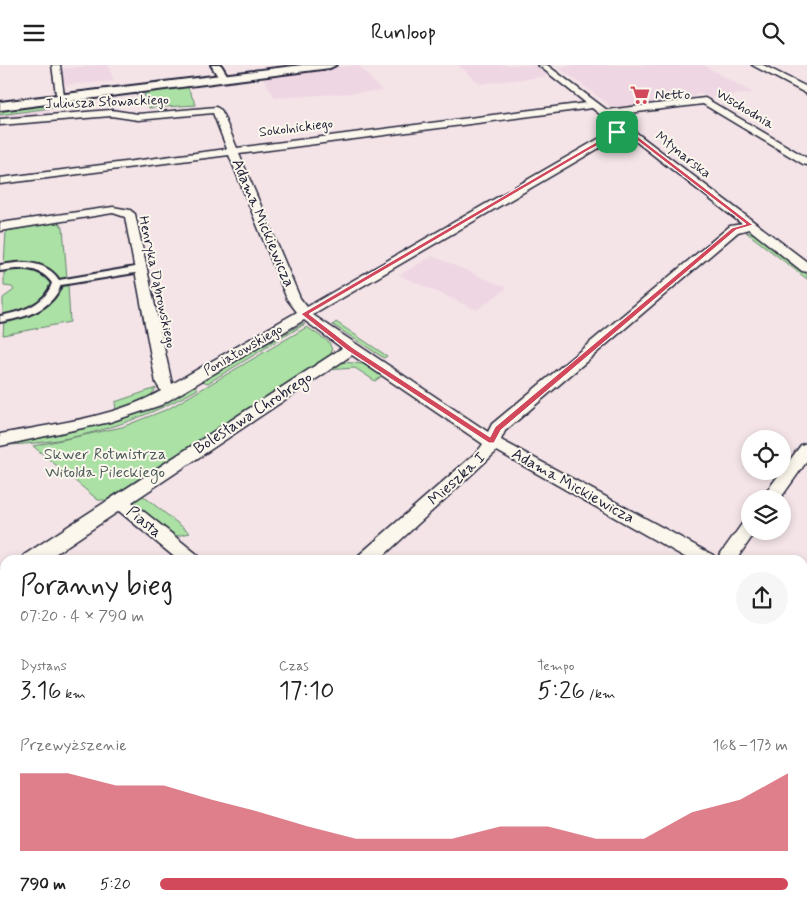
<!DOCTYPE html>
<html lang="pl">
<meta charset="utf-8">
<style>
body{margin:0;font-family:Mynerve,sans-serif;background:#f6f6f6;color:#222;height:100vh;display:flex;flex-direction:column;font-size:19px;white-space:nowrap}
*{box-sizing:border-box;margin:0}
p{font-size:16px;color:#767676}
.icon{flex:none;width:28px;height:28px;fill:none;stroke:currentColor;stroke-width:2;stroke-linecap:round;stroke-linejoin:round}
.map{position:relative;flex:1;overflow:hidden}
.panel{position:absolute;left:0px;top:490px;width:808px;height:359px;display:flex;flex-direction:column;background:#fff;border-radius:15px 15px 0 0;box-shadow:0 2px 8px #0003}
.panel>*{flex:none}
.fabs{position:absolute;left:741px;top:365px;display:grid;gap:10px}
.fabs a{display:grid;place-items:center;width:50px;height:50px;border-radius:50%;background:#fff;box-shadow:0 2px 8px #0003;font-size:25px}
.pin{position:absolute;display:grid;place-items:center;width:42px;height:42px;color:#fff;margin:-21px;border-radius:10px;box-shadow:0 2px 8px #0006}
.round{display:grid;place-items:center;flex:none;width:52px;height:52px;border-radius:26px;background:#f6f6f6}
.summary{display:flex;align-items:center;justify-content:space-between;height:85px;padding:0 20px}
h1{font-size:28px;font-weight:600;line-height:38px}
.figures{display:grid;grid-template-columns:repeat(3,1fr);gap:8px;height:85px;padding:5px 20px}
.figures div{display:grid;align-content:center}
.figures b{font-size:25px;font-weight:600}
.figures small{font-size:14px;font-weight:400}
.figures p{font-size:14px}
.chart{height:140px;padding:10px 20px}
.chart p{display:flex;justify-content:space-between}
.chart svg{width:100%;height:90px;margin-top:5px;fill:#d1495b;opacity:.7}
ul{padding:0 20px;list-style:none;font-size:16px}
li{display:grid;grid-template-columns:80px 60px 1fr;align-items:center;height:38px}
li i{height:12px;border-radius:6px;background:#d1495b}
header{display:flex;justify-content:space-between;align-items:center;height:65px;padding:0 20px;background:#fff;font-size:22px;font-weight:600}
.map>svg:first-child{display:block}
.built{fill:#efd6e3}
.green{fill:#abe1a4;stroke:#668270}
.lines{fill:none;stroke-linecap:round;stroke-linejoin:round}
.pedestrian-casing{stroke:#22223b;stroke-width:4}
.minor-casing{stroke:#22223b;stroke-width:3}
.tertiary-casing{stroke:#22223b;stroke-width:4}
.secondary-casing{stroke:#22223b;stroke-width:4}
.pedestrian{fill:#fbf7ec;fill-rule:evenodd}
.minor{fill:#fbf7ec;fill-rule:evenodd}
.tertiary{fill:#fbf7ec;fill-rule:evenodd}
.secondary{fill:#fbf7ec;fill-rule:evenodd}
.route{fill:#d1495b;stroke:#fff;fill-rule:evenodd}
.labels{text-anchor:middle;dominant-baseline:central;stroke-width:4;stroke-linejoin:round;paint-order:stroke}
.far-poi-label{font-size:14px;fill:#22223b;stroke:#fbf7ec;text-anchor:start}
.far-street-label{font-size:14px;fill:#22223b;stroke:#fbf7ec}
.street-label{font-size:16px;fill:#22223b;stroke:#fbf7ec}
.park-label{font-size:16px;fill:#4b5b5a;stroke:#fbf7ec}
</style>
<header><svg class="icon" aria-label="menu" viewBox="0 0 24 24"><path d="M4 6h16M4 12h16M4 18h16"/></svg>Runloop<svg class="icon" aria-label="search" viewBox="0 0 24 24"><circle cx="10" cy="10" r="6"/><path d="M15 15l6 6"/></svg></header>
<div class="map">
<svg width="807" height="848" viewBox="0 0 807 848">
<rect width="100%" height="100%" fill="#f4e4e7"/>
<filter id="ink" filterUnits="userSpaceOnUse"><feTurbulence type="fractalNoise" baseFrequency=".02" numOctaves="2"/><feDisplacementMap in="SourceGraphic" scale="10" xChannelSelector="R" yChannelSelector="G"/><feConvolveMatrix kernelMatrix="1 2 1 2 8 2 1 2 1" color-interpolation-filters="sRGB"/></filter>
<g filter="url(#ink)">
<path class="built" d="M98 0H108L114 16 65 20 61 4Z
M358 0 382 26 275 33 262 11Z
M458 0H535L549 11 480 19Z
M576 0H703L753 28 710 33 700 28 695 29 693 32 673 35 671 37 632 43 629 40 612 42 558 2Z
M49 44 48 52 0 55V50Z
M433 191 507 223 477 245 399 210Z
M273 844H412L409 848H277Z"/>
<path class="green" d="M187 21 196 40 149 43 144 29 148 25Z
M63 36 57 38V42L0 50V45Z
M58 157 63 163 67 213 59 215C52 195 21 200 4 200L6 166Z
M746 167 756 169 807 208V214Z
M18 203C31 205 44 207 51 219 44 240 22 246 3 250V233L14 225 12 222 4 221V204Z
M68 219 70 257 3 270 4 256 51 235 60 220Z
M336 257 387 291 384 293 333 260Z
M302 259H305L208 318 202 316Z
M307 262 329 277 332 285 331 289 106 435H98L33 381 122 362 168 344Z
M342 297 363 299 382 311 375 316 355 303 326 305Z
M195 320 198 324C140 357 74 378 7 380 74 366 135 356 195 320Z
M156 323 150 332 116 345 115 337Z
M201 388 204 390 142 430 190 468 176 471 135 439V434Z
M649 844H742L740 848H647Z"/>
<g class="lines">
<defs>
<path id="pedestrian" d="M16 198C33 197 49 200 59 215L141 201 146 204 141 207 61 220C52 245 24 253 0 257V251C21 247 45 240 52 218 39 200 20 203 0 206V200Z"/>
<path id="minor" d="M52 0H60L64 31 56 29Z
M538 0H547L607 45 705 33 807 93V100L803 99 703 39 613 50 807 197V207L802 206 749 164 738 167 505 366 501 375 713 490 716 495 744 456 750 454V466H756L736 495H690L497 386 379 495H356L359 490 478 386 483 379 352 290 132 437 198 490 201 495H178L119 446 46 495H21L24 490 342 283 304 255 161 340 110 357 0 381V369C53 359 113 353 161 326L156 318 125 152 113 148 0 166V158L113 142 130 145 135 149 172 319 297 247 287 234 229 90 0 119V113L227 84 213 48 138 55 111 51 0 60V54L111 45 138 49 216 42 221 45 237 83 586 38ZM592 43 619 64 612 66 307 242 300 233 239 89ZM625 68 742 159 730 161 492 359 488 367 313 250Z
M752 0H763L807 22V29Z
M807 378V396L780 434H761L801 380Z
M5 504V521L0 523V506Z
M5 796V824L0 826V798Z
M450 844H478L477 848H449Z
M545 844H576L577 848H546Z"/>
<path id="tertiary" d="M211 0H221L229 13 228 15H220Z"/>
<path id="secondary" d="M302 0H336L330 3 0 45V37Z"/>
</defs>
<use href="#pedestrian" class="pedestrian-casing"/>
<use href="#minor" class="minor-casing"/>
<use href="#tertiary" class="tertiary-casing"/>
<use href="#secondary" class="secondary-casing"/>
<use href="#pedestrian" class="pedestrian"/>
<use href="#minor" class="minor"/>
<use href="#tertiary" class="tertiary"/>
<use href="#secondary" class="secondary"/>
</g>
</g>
<path class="route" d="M628 64 753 160 736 165 501 365 494 378H489L348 286 301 249 586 83 616 66ZM625 66 746 159 732 163 495 362 490 372 353 283 309 249 589 85Z"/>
<defs>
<symbol id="supermarket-bare" viewBox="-9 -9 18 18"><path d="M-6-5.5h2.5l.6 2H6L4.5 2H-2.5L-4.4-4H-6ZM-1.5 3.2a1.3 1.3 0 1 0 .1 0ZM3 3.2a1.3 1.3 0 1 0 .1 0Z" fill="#d1495b" stroke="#fbf7ec" stroke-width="2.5" paint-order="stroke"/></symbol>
</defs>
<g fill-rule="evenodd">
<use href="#supermarket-bare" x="626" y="16" width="28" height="28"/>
</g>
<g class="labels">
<g class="far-poi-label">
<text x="655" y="30">Netto</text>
</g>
<g class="far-street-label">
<text transform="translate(107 37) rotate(-2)">Juliusza Słowackiego</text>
<text transform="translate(745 44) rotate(31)">Wschodnia</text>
<text transform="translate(296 63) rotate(-7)">Sokolnickiego</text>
<text transform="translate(683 90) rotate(38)">Młynarska</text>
<text transform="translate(157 217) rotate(78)">Henryka Dąbrowskiego</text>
<text transform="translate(243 285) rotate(-30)">Poniatowskiego</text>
</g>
<g class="street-label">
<text transform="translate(263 158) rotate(67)">Adama Mickiewicza</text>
<text transform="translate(253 348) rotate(-33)">Bolesława Chrobrego</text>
<text transform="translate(457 414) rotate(-42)">Mieszka I</text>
<text transform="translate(573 421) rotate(29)">Adama Mickiewicza</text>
<text transform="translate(144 457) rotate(39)">Piasta</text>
</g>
<g class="park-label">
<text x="105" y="389">Skwer Rotmistrza<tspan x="105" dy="18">Witolda Pileckiego</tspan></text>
</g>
</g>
</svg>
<div class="fabs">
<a><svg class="icon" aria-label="locate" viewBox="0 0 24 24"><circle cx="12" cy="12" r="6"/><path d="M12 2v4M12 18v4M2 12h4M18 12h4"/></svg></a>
<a><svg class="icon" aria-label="layers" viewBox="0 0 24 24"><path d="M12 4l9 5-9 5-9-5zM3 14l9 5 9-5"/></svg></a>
</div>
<div class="pin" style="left:617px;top:67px;background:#1e9e55"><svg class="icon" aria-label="arrive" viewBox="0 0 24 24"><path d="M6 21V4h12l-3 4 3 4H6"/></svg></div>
<section class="panel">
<div class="summary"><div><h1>Poranny bieg</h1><p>07:20 · 4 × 790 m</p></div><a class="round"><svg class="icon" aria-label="share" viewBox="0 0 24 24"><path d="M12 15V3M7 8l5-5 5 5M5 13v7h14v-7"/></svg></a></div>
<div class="figures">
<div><p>Dystans</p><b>3.16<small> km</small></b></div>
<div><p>Czas</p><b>17:10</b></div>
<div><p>Tempo</p><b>5:26<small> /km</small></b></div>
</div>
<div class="chart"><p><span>Przewyższenie</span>168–173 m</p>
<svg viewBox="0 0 160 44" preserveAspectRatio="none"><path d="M0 44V6L10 6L20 12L30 12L40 19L50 25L60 32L70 38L80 38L90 38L100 32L110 32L120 38L130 38L140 25L150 19L160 6V44z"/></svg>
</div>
<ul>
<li><b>790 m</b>5:20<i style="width:100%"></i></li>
</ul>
</section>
</div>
